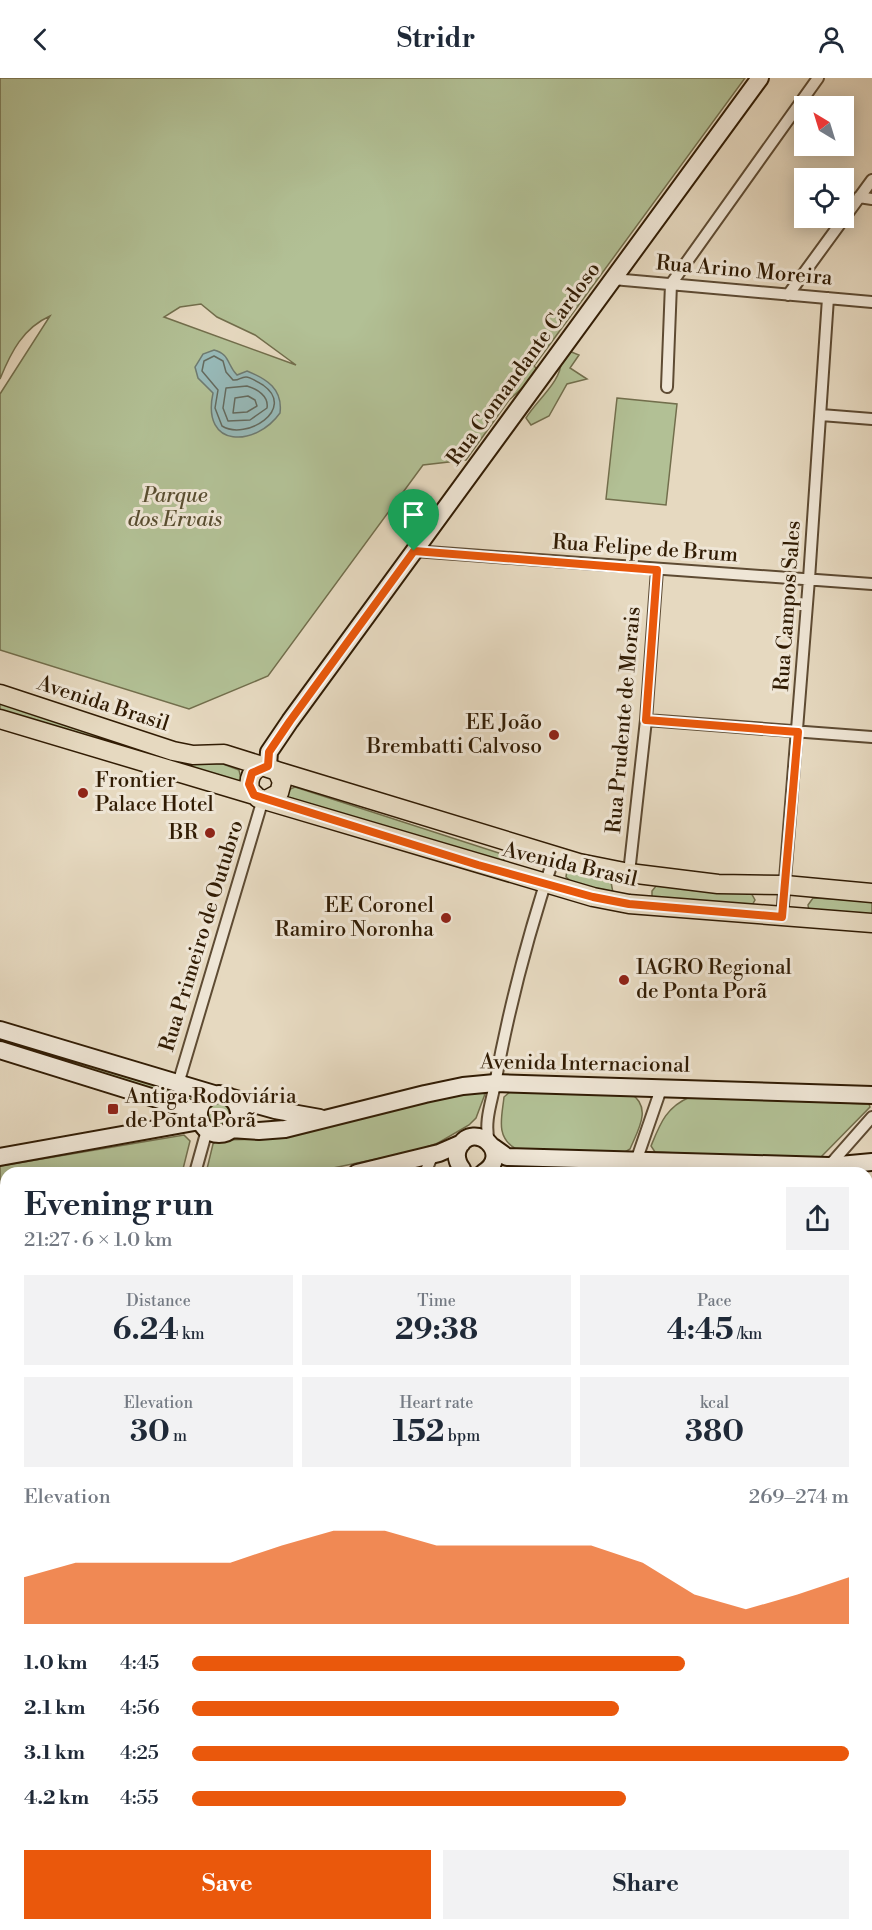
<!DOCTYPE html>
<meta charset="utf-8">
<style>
body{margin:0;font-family:"Libre Bodoni",serif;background:#f2f2f3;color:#1f2937;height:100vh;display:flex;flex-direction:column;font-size:22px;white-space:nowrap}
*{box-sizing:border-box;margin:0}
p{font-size:20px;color:#747a83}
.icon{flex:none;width:33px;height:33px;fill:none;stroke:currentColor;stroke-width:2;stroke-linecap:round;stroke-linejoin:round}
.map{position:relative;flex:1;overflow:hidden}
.panel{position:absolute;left:0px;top:1089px;width:873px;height:764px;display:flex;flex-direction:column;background:#fff;border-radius:18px 18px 0 0;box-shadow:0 3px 15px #0003}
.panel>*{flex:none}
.needle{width:39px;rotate:322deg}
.controls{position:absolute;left:794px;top:18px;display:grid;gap:12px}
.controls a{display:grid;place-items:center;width:60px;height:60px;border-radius:0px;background:#fff;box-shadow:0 3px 15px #0003;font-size:30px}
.pin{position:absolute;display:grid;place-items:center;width:51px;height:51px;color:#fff;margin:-62px -26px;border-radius:50% 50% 50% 0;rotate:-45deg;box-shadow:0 0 6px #0007}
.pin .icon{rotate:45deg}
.round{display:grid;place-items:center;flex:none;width:63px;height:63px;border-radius:0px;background:#f2f2f3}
.overview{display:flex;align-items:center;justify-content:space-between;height:102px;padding:0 24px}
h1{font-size:33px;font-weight:800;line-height:45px}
.figures{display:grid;grid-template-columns:repeat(3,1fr);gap:9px;height:102px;padding:6px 24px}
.figures div{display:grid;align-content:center;border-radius:0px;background:#f2f2f3;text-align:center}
.figures b{font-size:30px;font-weight:800}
.figures small{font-size:16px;font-weight:400}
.figures p{font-size:16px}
.chart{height:168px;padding:12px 24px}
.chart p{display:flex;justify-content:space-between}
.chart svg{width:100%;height:108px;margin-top:6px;fill:#ea580c;opacity:.7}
.action{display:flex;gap:12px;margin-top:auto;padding:12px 24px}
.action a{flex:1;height:69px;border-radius:0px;background:#ea580c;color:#fff;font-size:24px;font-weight:800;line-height:69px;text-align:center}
.action a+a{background:#f2f2f3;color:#1f2937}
ul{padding:0 24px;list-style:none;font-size:20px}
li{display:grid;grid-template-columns:96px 72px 1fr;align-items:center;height:45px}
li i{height:15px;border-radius:8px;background:#ea580c}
header{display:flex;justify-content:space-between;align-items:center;height:78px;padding:0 24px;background:#fff;font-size:27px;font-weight:800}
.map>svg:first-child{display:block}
.green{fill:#b2c095;stroke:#726e4c;stroke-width:1.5;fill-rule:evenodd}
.water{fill:#97b9b8;stroke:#6e7a70;stroke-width:1.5}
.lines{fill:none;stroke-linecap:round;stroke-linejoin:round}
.shore{stroke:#646a5e;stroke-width:1.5}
.street-casing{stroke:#5e4b33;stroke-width:14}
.secondary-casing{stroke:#311c04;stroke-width:20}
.primary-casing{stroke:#311c04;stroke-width:21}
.street{stroke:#efe6d6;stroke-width:10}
.secondary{stroke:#efe6d6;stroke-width:16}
.primary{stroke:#e6d9c0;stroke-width:18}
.route-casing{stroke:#fff;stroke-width:12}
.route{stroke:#ea580c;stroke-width:8}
.poi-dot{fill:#8f2418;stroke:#efe6d6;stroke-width:2}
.labels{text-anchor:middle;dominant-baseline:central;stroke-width:6;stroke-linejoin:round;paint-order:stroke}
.street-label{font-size:21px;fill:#311c04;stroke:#efe6d6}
.park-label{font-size:21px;font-style:italic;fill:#584d30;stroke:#efe6d6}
.poi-label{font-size:21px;fill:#311c04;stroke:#efe6d6;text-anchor:end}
</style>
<header><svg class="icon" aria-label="back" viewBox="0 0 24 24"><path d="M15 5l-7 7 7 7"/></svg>Stridr<svg class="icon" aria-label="person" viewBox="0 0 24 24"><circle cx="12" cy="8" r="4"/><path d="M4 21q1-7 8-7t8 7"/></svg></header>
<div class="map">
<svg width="872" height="1852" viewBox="0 0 872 1852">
<rect width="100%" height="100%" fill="#e6d9c0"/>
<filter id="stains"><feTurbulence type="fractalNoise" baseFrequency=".00333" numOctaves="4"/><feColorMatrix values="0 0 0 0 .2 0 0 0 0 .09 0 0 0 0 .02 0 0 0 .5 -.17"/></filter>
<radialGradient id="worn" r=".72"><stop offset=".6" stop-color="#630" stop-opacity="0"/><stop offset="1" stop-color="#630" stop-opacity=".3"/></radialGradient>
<path class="green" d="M0 0H745L534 288 540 294 509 322 466 382 423 387 268 598 189 631 0 572V316L50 238C23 250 11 274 0 301ZM201 226 217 239 255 257 296 287 164 239 180 229Z
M569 273 579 277 570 290 587 301 567 306 549 338 531 347 526 340C536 323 563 302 561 282Z
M617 320 677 326 666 427 606 421Z
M0 620 204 685 223 686 239 692 241 701 238 705 0 636Z
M295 709 505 777 501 793 288 726 283 714Z
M567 792 611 804 614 820 581 813 566 799Z
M656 808 750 813 755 822 751 829 652 821V813Z
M813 820 872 823V841L809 833 808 827Z
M0 958 191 1016 192 1019 189 1023 0 965Z
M476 1013 485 1016 476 1040 469 1047 438 1065 415 1073 309 1095H206L213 1066 218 1062 265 1061Z
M511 1013 630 1015C653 1029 638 1052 630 1071L625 1074 516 1071C495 1059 502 1039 504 1019Z
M690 1019 869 1026 870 1029 819 1081 655 1074 651 1068C660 1046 666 1029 690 1019Z
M207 1035a13 13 0 1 1 26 0a13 13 0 1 1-26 0Z
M184 1057 190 1063 182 1095H6V1157L0 1158V1088Z
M872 1747V1839L867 1841V1759Z"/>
<path class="water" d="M214 272C230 276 227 287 237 297L247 293C267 301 283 311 280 335 256 369 201 371 213 315L198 300 195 289 203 276Z"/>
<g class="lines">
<path class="shore" d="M214 278 223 283 226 294 233 302C239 303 240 299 246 299 251 299 259 305 263 307 297 331 246 363 222 348L215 330 218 312 202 293 204 283Z
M247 308C257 311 269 318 267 330L250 342 228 343 223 330 226 310Z
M248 318 255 322 257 328 247 334 233 335 235 320Z"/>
<defs>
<path id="street" d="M859 119 872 121
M613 201 872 224
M788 217 872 102
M667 309 671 206 818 0
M821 337 872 341
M414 473 872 506
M646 642 872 659
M629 795 646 642 657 492
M782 839 809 501 828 220
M178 1006 263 721
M489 1064C484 1044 491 1026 495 1006 509 929 529 853 554 779
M828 1089 872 1039
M195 1095 207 1052
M425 1095 433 1076
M632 1095 662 1008
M867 1263 872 1265
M0 1287 6 1290
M867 1460 872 1448
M0 1487 6 1490
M0 1592 6 1577
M867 1658 872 1660
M0 1686 6 1688
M372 1846 385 1852
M834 1846 847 1852
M102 1852 104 1846
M302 1852 304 1846
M499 1852 502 1846
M698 1852 700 1846"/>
<path id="secondary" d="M268 688 269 674 290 643 760 0
M0 952 214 1016
M0 972 199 1034
M199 1036a20 20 0 1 1 40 0a20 20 0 1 1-40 0Z
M229 1019 275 1032 320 1040
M230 1051 259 1053 285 1051 425 1016 463 1008 495 1005 872 1017
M493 1069 507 1079 829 1088 872 1084
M0 1079 200 1043
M462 1091C457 1084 455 1076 459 1069 474 1041 514 1076 483 1095
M357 1095 439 1075 462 1065
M0 1169 6 1168"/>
<path id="primary" d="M0 616 173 673 193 677 224 676 262 688
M0 641 254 717
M277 693 579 785 629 795 718 806 785 807 872 815
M268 721 279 715 282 704 277 693 262 688C251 693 248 701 250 712L258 720 593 819 629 826 872 845"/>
</defs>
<use href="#street" class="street-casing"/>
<use href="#secondary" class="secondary-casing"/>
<use href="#primary" class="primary-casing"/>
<use href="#street" class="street"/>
<use href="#secondary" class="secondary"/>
<use href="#primary" class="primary"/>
</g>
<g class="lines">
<defs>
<path id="route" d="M414 473 657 492 646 642 798 654 782 839 629 826 593 819 478 787 254 717 249 706 252 695 268 688 269 674 290 643Z"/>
</defs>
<use href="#route" class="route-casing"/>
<use href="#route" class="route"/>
</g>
<g class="poi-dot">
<circle cx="554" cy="657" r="6"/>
<circle cx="83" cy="715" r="6"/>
<circle cx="210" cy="755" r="6"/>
<circle cx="446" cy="840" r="6"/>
<circle cx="624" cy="902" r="6"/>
<rect x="107" y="1025" width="12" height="12" rx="3"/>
</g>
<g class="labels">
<g class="street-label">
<text transform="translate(744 193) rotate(5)">Rua Arino Moreira</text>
<text transform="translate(524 286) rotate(-54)">Rua Comandante Cardoso</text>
<text transform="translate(645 471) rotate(4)">Rua Felipe de Brum</text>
<text transform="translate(788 528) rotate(-86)">Rua Campos Sales</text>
<text transform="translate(103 626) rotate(18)">Avenida Brasil</text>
<text transform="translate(624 642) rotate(-85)">Rua Prudente de Morais</text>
<text transform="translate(570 787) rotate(13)">Avenida Brasil</text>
<text transform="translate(202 858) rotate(-73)">Rua Primeiro de Outubro</text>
<text transform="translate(585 986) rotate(1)">Avenida Internacional</text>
</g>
<g class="park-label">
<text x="175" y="418">Parque<tspan x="175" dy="24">dos Ervais</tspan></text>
</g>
<g class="poi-label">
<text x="542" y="645">EE João<tspan x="542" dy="24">Brembatti Calvoso</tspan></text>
<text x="95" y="703" text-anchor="start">Frontier<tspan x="95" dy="24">Palace Hotel</tspan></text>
<text x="198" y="755">BR</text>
<text x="434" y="828">EE Coronel<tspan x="434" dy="24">Ramiro Noronha</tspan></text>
<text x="636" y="890" text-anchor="start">IAGRO Regional<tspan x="636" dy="24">de Ponta Porã</tspan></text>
<text x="125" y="1019" text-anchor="start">Antiga Rodoviária<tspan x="125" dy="24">de Ponta Porã</tspan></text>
</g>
</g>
<rect width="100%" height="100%" filter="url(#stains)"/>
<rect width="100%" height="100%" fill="url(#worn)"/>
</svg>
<div class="controls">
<a><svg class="needle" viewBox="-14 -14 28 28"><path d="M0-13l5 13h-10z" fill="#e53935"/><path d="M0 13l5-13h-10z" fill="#747a83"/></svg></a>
<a><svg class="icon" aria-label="locate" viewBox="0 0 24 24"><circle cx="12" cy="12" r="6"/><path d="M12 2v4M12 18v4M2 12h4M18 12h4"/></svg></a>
</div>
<div class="pin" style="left:414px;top:473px;background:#1e9e55"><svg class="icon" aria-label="arrive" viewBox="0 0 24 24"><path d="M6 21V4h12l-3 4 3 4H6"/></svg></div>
<section class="panel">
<div class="overview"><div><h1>Evening run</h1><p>21:27 · 6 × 1.0 km</p></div><a class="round"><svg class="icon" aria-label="share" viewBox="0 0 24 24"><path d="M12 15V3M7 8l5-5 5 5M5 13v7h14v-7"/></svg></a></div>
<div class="figures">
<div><p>Distance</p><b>6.24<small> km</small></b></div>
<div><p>Time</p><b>29:38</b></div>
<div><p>Pace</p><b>4:45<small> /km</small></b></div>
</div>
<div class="figures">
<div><p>Elevation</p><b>30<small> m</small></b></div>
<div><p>Heart rate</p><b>152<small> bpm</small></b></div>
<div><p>kcal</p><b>380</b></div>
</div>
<div class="chart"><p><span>Elevation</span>269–274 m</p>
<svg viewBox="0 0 160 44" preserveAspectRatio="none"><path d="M0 44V25L10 19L20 19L30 19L40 19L50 12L60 6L70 6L80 12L90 12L100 12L110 12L120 19L130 32L140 38L150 32L160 25V44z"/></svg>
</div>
<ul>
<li><b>1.0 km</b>4:45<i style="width:75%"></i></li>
<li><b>2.1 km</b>4:56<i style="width:65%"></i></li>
<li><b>3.1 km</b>4:25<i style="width:100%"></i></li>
<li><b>4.2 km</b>4:55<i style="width:66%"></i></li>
</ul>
<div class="action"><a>Save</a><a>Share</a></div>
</section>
</div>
